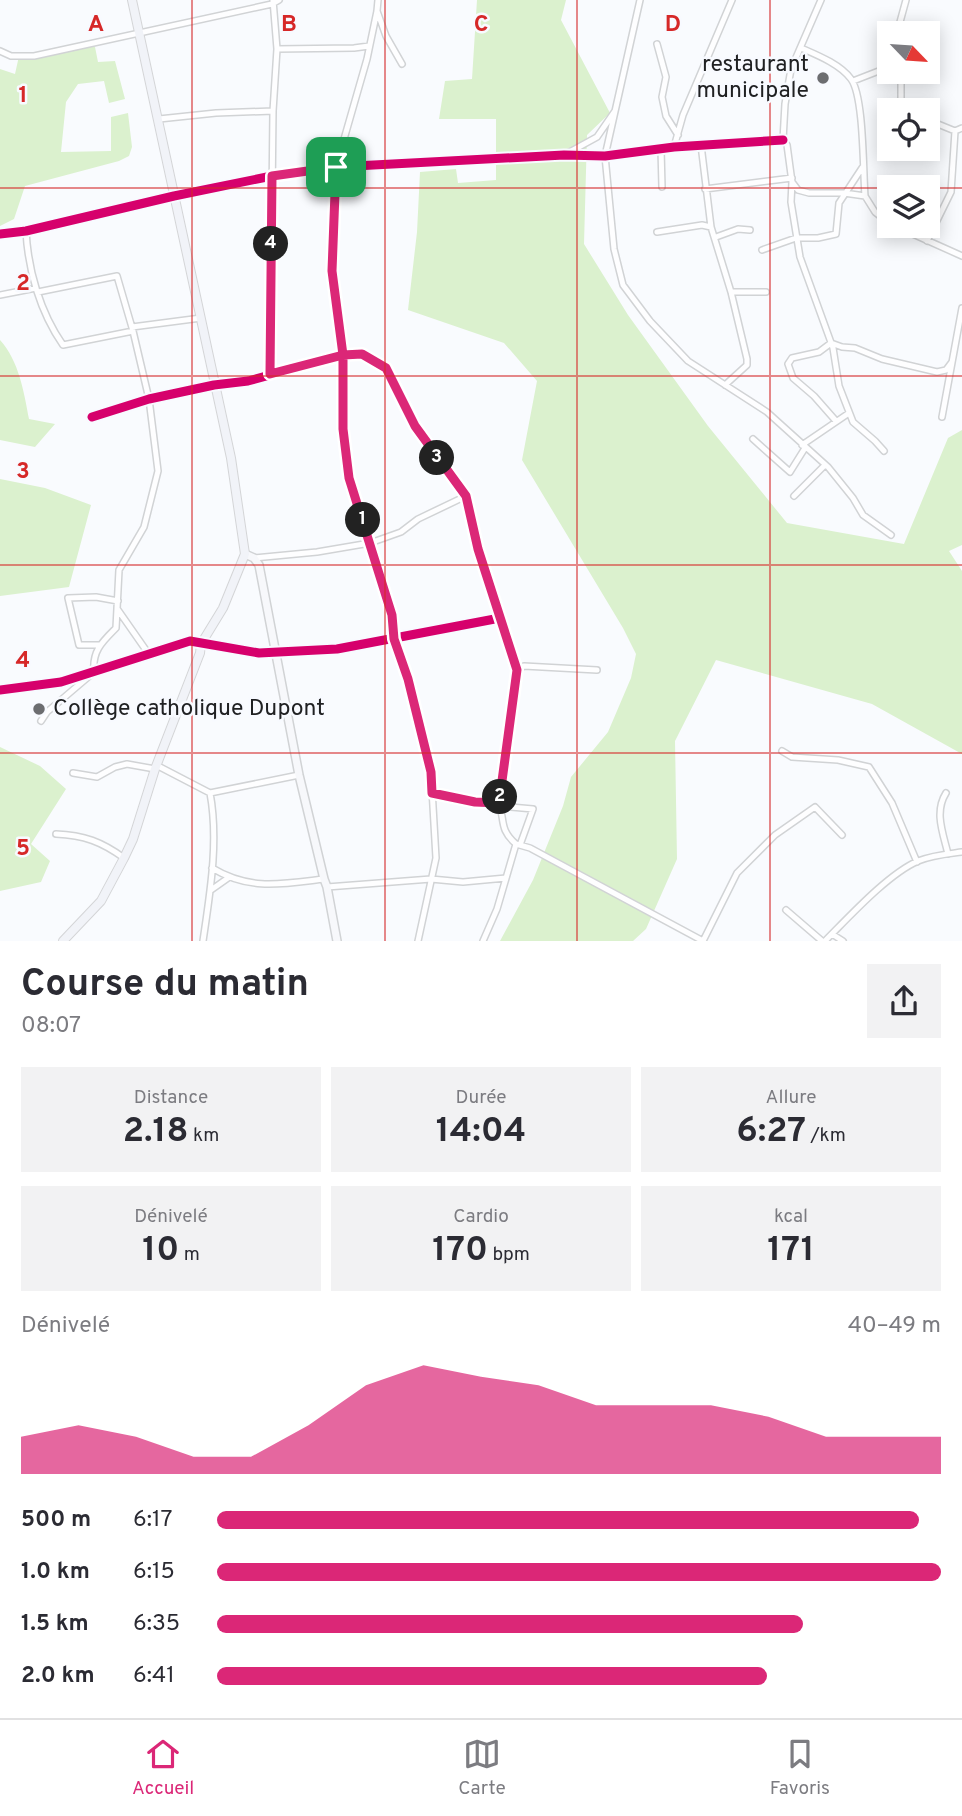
<!DOCTYPE html>
<html lang="fr">
<meta charset="utf-8">
<style>
body{margin:0;font-family:Overpass,sans-serif;background:#f2f2f3;color:#2b2b33;height:100vh;display:flex;flex-direction:column;font-size:26px;white-space:nowrap}
*{box-sizing:border-box;margin:0}
p{font-size:23px;color:#7c7c81}
.icon{flex:none;width:38px;height:38px;fill:none;stroke:currentColor;stroke-width:2;stroke-linecap:round;stroke-linejoin:round}
.map{position:relative;height:941px;overflow:hidden}
.side{display:flex;flex-direction:column;background:#fff;flex:1}
.side>*{flex:none}
.needle{width:46px;rotate:115deg}
.buttons{position:absolute;left:877px;top:21px;display:grid;gap:14px}
.buttons a{display:grid;place-items:center;width:63px;height:63px;border-radius:0px;background:#fff;box-shadow:0 4px 18px #0003;font-size:35px}
.pin{position:absolute;display:grid;place-items:center;width:60px;height:60px;color:#fff;margin:-30px;border-radius:14px;box-shadow:0 4px 10px #0006}
.km{position:absolute;width:35px;height:35px;margin:-18px;border-radius:50%;background:#222;color:#fff;font-size:19px;line-height:35px;text-align:center}
.round{display:grid;place-items:center;flex:none;width:74px;height:74px;border-radius:0px;background:#f2f2f3}
.headline{display:flex;align-items:center;justify-content:space-between;height:119px;padding:0 21px}
h1{font-size:38px;font-weight:700;line-height:52px}
.stats{display:grid;grid-template-columns:repeat(3,1fr);gap:10px;height:119px;padding:7px 21px}
.stats div{display:grid;align-content:center;border-radius:0px;background:#f2f2f3;text-align:center}
.stats b{font-size:35px;font-weight:700}
.stats small{font-size:19px;font-weight:400}
.stats p{font-size:19px}
.chart{height:196px;padding:14px 21px}
.chart p{display:flex;justify-content:space-between}
.chart svg{width:100%;height:126px;margin-top:7px;fill:#db2777;opacity:.7}
ul{padding:0 21px;list-style:none;font-size:23px}
li{display:grid;grid-template-columns:112px 84px 1fr;align-items:center;height:52px}
li i{height:18px;border-radius:9px;background:#db2777}
.tab-bar{display:flex;justify-content:space-around;align-items:center;height:98px;border-top:2px solid #e1e1e2;background:#fff;font-size:19px;color:#7c7c81}
.tab-bar a{display:grid;justify-items:center;gap:4px}
.tab-bar .current{color:#db2777}
.map>svg:first-child{display:block}
.green{fill:#dbf1ce}
.lines{fill:none;stroke-linecap:round;stroke-linejoin:round}
.street-casing{stroke:#d1d3d5;stroke-width:8}
.secondary-casing{stroke:#d1d3d5;stroke-width:10}
.primary-casing{stroke:#d4d5d7;stroke-width:10}
.street{stroke:#fefeff;stroke-width:5}
.secondary{stroke:#f7f8fb;stroke-width:7}
.primary{stroke:#f1f3f8;stroke-width:8}
.cycleway-casing{stroke:#f8faff;stroke-width:13}
.cycleway{stroke:#d6006c;stroke-width:9}
.route-casing{stroke:#fff;stroke-width:14}
.route{stroke:#db2777;stroke-width:9}
.grid{fill:none;stroke:#d62828;stroke-width:2;stroke-opacity:0.55}
.poi-dot{fill:#6c6d70;stroke:#f8faff;stroke-width:2.5}
.labels{text-anchor:middle;dominant-baseline:central;stroke-width:5;stroke-linejoin:round;paint-order:stroke}
.poi-label{font-size:23px;fill:#202123;stroke:#f8faff;text-anchor:end}
.grid-label{font-size:23px;text-anchor:middle;font-weight:bold;fill:#d62828;stroke:#f8faff;stroke-width:5;stroke-linejoin:round;paint-order:stroke}
</style>
<div class="map">
<svg width="962" height="941" viewBox="0 0 962 941">
<rect width="100%" height="100%" fill="#f9fbfe"/>
<path class="green" d="M477 0H566L561 20 610 113 587 135 584 244 628 315 708 426 787 523 904 544 948 438 962 430V545L949 551 962 571V754L872 704 716 660 675 741 677 859 646 929 633 941H500L533 880 563 806 571 777 608 732 631 678 636 654 623 628 522 460 537 381 504 343 408 310 417 232 420 172 456 169 458 183 496 180V119H439L445 81 472 79Z
M86 45 95 47 98 62 115 61 125 99 109 103 104 81 78 84 66 102 61 152 111 151V117L128 113 132 147 129 156 119 161 25 186 14 219 0 226V69L15 74 19 56Z
M0 340C19 361 24 392 29 419L55 424 35 447 0 440Z
M0 479 45 488 91 505 69 587 0 596Z
M0 747 40 766 66 789 31 844 50 861 41 882 0 891Z"/>
<g class="lines">
<defs>
<path id="street" d="M378 0 377 11 367 59 336 167 332 271 343 355V429L349 478 392 615 394 639 408 679 431 772 436 858 418 941
M640 0 605 156 614 249 623 285 650 321 688 361 767 412 828 467 853 498 863 515 891 535
M821 0 791 69 785 104 783 140 787 145 792 182 798 190 809 193H844L865 196 875 212 889 223
M377 11 386 36 402 64
M897 33 906 0
M657 44 666 77 662 97 666 116 678 135
M801 48C817 55 840 64 851 79 864 96 863 171 865 196
M277 49 354 48 369 46
M0 51 11 56H34L272 4 279 0
M894 72 901 78V103L906 110
M853 81 889 67
M159 119 216 113 273 111
M928 120 955 131
M701 145 711 227 731 292 747 359V365L725 385
M674 147 683 115 732 0
M661 149 662 187
M566 154 597 137 615 111
M792 182 791 202 800 257 833 348 839 386 853 422 875 441 884 451
M705 189 792 178
M895 226 962 256
M26 231C28 270 40 312 63 345L133 331
M657 232 702 225 711 227
M0 234 26 231 174 196 272 176 336 167 564 155 605 156 674 147 783 140
M716 237 738 229 750 230
M927 241 951 192 955 131 962 128
M762 250 796 238H818L836 234 839 203 862 168
M38 292 117 276 133 331 149 399 158 471 144 527 119 570 116 628C102 642 92 651 94 672L47 712 41 721
M731 292H766
M0 295 36 288
M132 327 201 318
M270 374 273 111 277 49 273 0
M942 417 962 308
M836 421 814 396 793 378 788 364 792 358 819 352 831 343 842 347 855 348 882 359 937 372 946 370 952 362
M753 439 790 472 805 448
M802 445 849 413
M794 496 825 465
M254 558 317 552 370 543 401 532 418 519 466 496
M118 610 148 653
M100 645H79L68 598 96 597 118 601
M517 670 524 666 597 670
M0 690 61 682 190 641 259 653 337 649 500 618 478 549 466 496 415 427 386 367 362 354 343 355 248 381 214 385 149 399 92 417
M782 751 792 757 838 760 869 767 892 803 917 862
M158 766 210 793 299 775
M73 773 97 777 115 767 127 764 155 769
M432 793 475 801 499 803
M946 793C934 812 943 833 948 854
M501 806 533 809 520 845
M56 834C84 835 102 842 124 858
M516 844 530 848 703 941
M212 868C250 891 282 884 324 879
M327 887 431 879 463 882 506 878
M211 890 228 878
M786 910 822 941
M832 934 843 941
M203 941C210 893 219 841 210 793
M483 941 497 909 516 844C499 829 505 821 499 803L517 670 500 618
M703 941 737 873 775 835 815 807 842 835
M825 941C849 917 888 874 918 861 933 855 947 854 962 852"/>
<path id="secondary" d="M245 554 254 558 259 565 299 775 324 879 327 887 337 941"/>
<path id="primary" d="M63 941 101 901 124 858 133 839 155 769 200 653 201 644 223 608 245 554 231 458 132 0"/>
</defs>
<use href="#street" class="street-casing"/>
<use href="#secondary" class="secondary-casing"/>
<use href="#primary" class="primary-casing"/>
<use href="#street" class="street"/>
<use href="#secondary" class="secondary"/>
<use href="#primary" class="primary"/>
<defs>
<path id="cycleway" d="M0 234 26 231 174 196 272 176 336 167 564 155 605 156 674 147 783 140
M0 690 61 682 190 641 259 653 337 649 500 618 478 549 466 496 415 427 386 367 362 354 343 355 248 381 214 385 149 399 92 417"/>
</defs>
<use href="#cycleway" class="cycleway-casing"/>
<use href="#cycleway" class="cycleway"/>
</g>
<g class="lines">
<defs>
<path id="route" d="M336 167 332 271 343 355V429L349 478 392 615 394 639 408 679 431 772 432 793 475 802 499 803 517 670 478 549 466 496 415 426 386 368 362 354 343 355 270 374 272 176 336 167"/>
</defs>
<use href="#route" class="route-casing"/>
<use href="#route" class="route"/>
</g>
<path class="grid" d="M192 0V941M385 0V941M577 0V941M770 0V941M0 188H889M928 188H962M0 376H962M0 565H962M0 753H962"/>
<g class="poi-dot">
<circle cx="823" cy="78" r="7"/>
<circle cx="39" cy="709" r="7"/>
</g>
<g class="labels">
<g class="poi-label">
<text x="809" y="65">restaurant<tspan x="809" dy="26">municipale</tspan></text>
<text x="53" y="709" text-anchor="start">Collège catholique Dupont</text>
</g>
</g>
<g class="grid-label">
<text x="96" y="31">A</text>
<text x="289" y="31">B</text>
<text x="481" y="31">C</text>
<text x="673" y="31">D</text>
<text x="23" y="102">1</text>
<text x="23" y="290">2</text>
<text x="23" y="478">3</text>
<text x="23" y="667">4</text>
<text x="23" y="855">5</text>
</g>
</svg>
<div class="buttons">
<a><svg class="needle" viewBox="-14 -14 28 28"><path d="M0-13l5 13h-10z" fill="#e53935"/><path d="M0 13l5-13h-10z" fill="#7c7c81"/></svg></a>
<a><svg class="icon" aria-label="locate" viewBox="0 0 24 24"><circle cx="12" cy="12" r="6"/><path d="M12 2v4M12 18v4M2 12h4M18 12h4"/></svg></a>
<a><svg class="icon" aria-label="layers" viewBox="0 0 24 24"><path d="M12 4l9 5-9 5-9-5zM3 14l9 5 9-5"/></svg></a>
</div>
<div class="pin" style="left:336px;top:167px;background:#1e9e55"><svg class="icon" aria-label="arrive" viewBox="0 0 24 24"><path d="M6 21V4h12l-3 4 3 4H6"/></svg></div>
<b class="km" style="left:363px;top:520px">1</b>
<b class="km" style="left:500px;top:797px">2</b>
<b class="km" style="left:437px;top:458px">3</b>
<b class="km" style="left:271px;top:244px">4</b>
</div>
<section class="side">
<div class="headline"><div><h1>Course du matin</h1><p>08:07</p></div><a class="round"><svg class="icon" aria-label="share" viewBox="0 0 24 24"><path d="M12 15V3M7 8l5-5 5 5M5 13v7h14v-7"/></svg></a></div>
<div class="stats">
<div><p>Distance</p><b>2.18<small> km</small></b></div>
<div><p>Durée</p><b>14:04</b></div>
<div><p>Allure</p><b>6:27<small> /km</small></b></div>
</div>
<div class="stats">
<div><p>Dénivelé</p><b>10<small> m</small></b></div>
<div><p>Cardio</p><b>170<small> bpm</small></b></div>
<div><p>kcal</p><b>171</b></div>
</div>
<div class="chart"><p><span>Dénivelé</span>40–49 m</p>
<svg viewBox="0 0 160 44" preserveAspectRatio="none"><path d="M0 44V31L10 27L20 31L30 38L40 38L50 27L60 13L70 6L80 10L90 13L100 20L110 20L120 20L130 24L140 31L150 31L160 31V44z"/></svg>
</div>
<ul>
<li><b>500 m</b>6:17<i style="width:97%"></i></li>
<li><b>1.0 km</b>6:15<i style="width:100%"></i></li>
<li><b>1.5 km</b>6:35<i style="width:81%"></i></li>
<li><b>2.0 km</b>6:41<i style="width:76%"></i></li>
</ul>
</section>
<nav class="tab-bar">
<a class="current"><svg class="icon" aria-label="home" viewBox="0 0 24 24"><path d="M3 11l9-7 9 7M6 9v11h12V9"/></svg>Accueil</a>
<a><svg class="icon" aria-label="map" viewBox="0 0 24 24"><path d="M3 6l6-2 6 2 6-2v14l-6 2-6-2-6 2zM9 4v14M15 6v14"/></svg>Carte</a>
<a><svg class="icon" aria-label="saved" viewBox="0 0 24 24"><path d="M7 4h10v16l-5-4-5 4z"/></svg>Favoris</a>
</nav>
